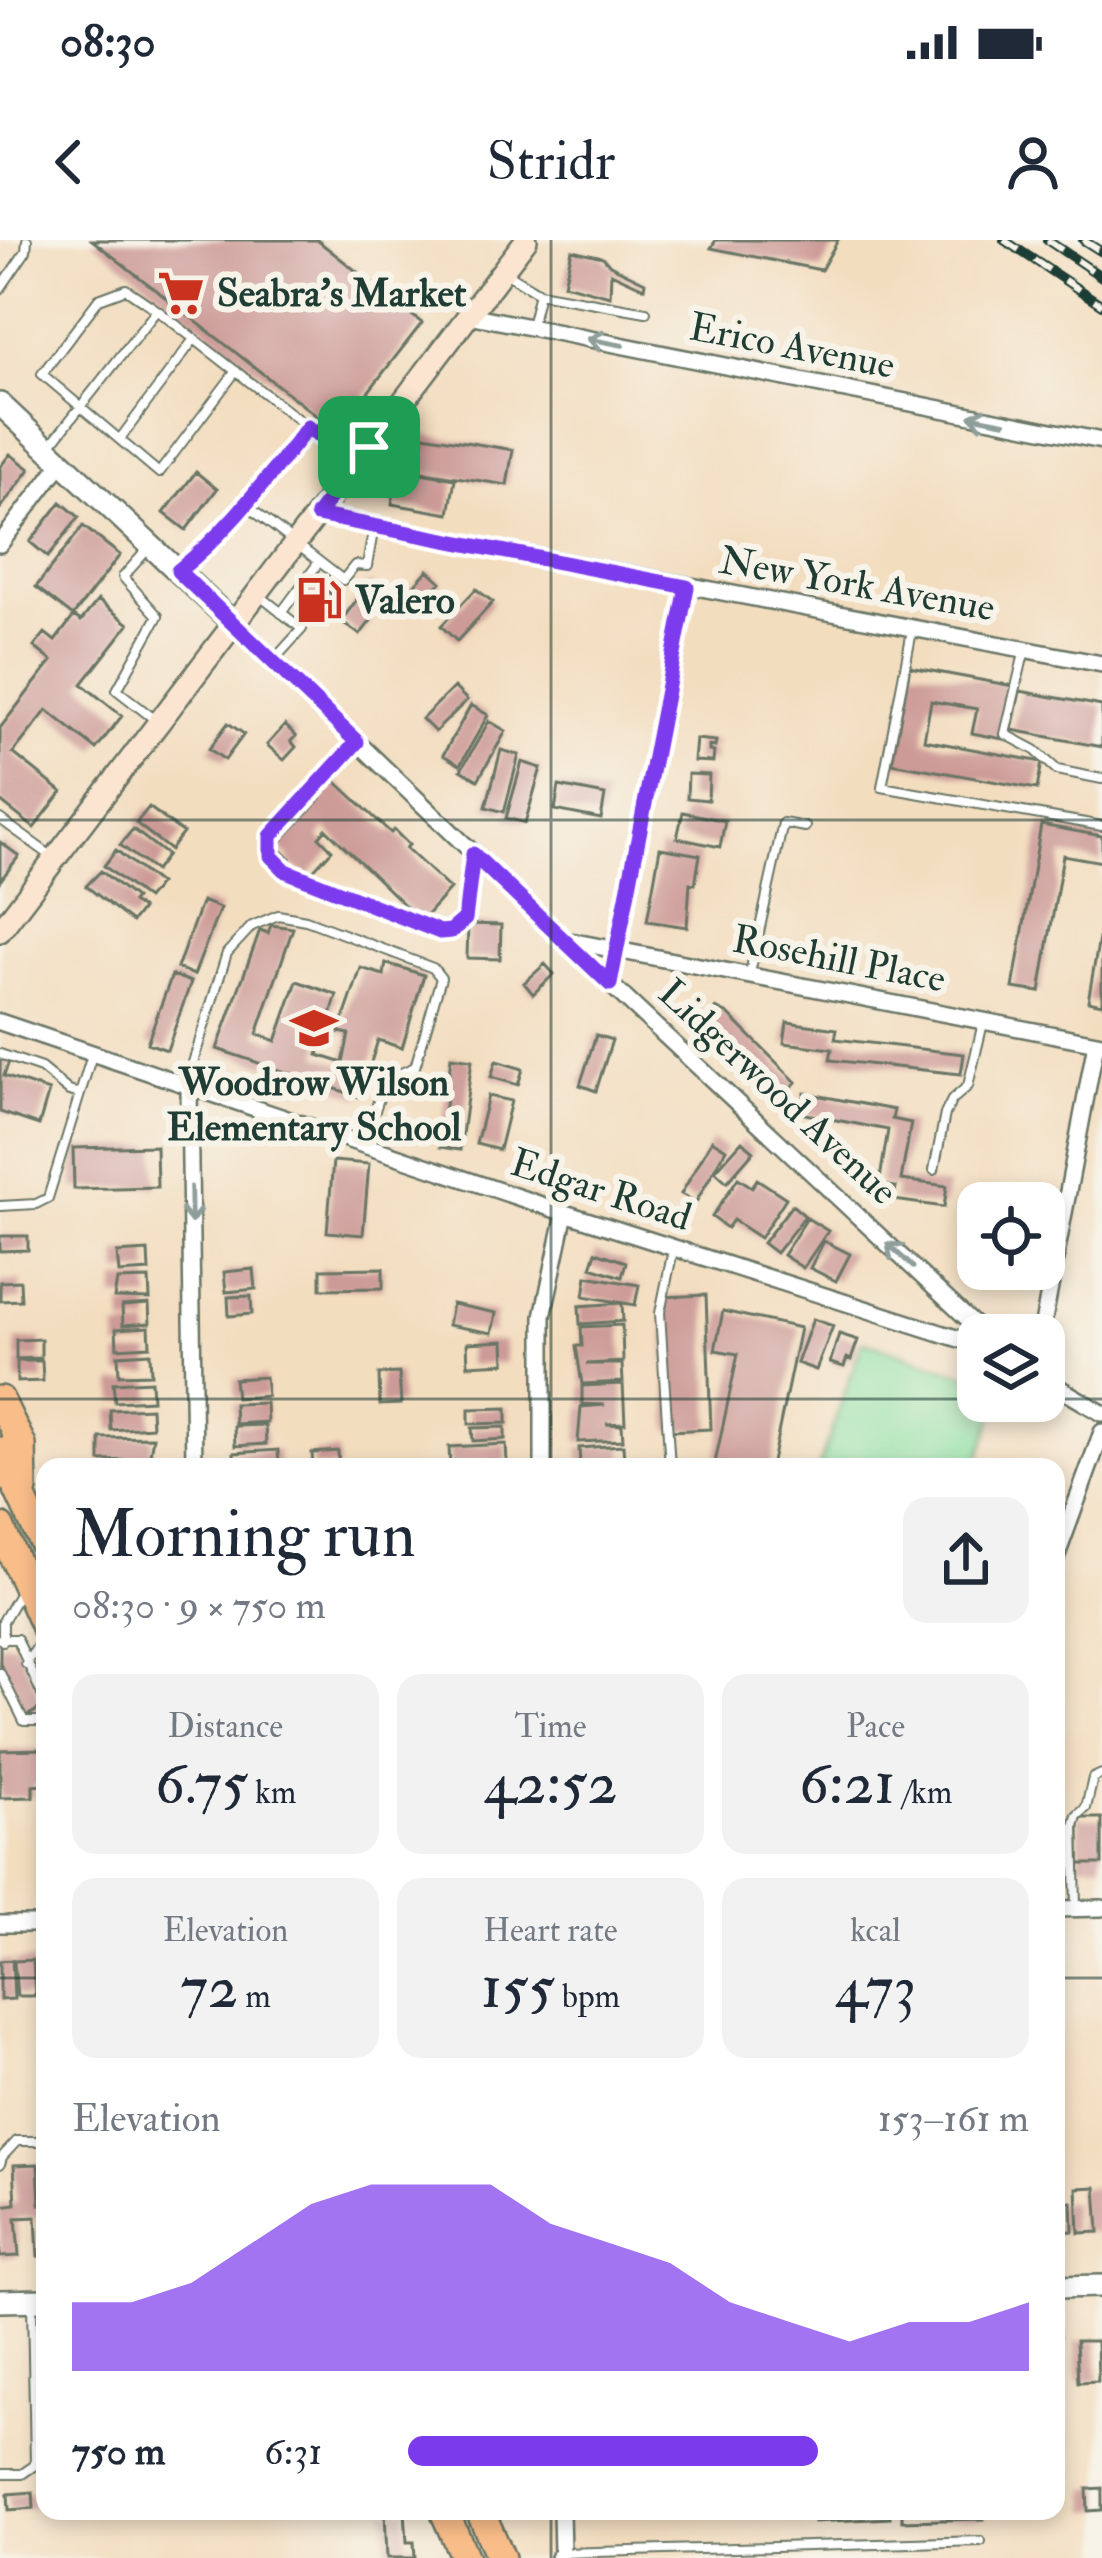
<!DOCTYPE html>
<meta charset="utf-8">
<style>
body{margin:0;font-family:"IM FELL Double Pica",serif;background:#f2f2f3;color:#1f2937;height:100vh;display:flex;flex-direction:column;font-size:45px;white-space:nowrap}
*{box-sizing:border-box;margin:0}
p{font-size:39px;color:#747a83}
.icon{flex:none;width:66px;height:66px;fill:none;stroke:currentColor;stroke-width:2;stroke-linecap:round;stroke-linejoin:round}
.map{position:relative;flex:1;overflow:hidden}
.details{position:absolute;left:36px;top:1218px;width:1029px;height:1062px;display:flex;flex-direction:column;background:#fff;border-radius:24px;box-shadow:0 6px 18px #0003}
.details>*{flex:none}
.tools{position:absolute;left:957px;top:942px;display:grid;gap:24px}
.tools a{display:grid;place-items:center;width:108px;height:108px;border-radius:24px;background:#fff;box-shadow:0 6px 18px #0003;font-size:60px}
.pin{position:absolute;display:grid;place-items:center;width:102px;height:102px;color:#fff;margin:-51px;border-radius:24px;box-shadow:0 6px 18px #0006}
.round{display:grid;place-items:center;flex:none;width:126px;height:126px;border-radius:24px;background:#f2f2f3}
.headline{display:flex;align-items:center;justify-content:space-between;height:204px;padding:0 36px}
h1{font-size:66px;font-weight:600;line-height:90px}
.stats{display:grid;grid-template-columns:repeat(3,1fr);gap:18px;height:204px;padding:12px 36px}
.stats div{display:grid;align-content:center;border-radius:24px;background:#f2f2f3;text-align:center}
.stats b{font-size:60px;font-weight:600}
.stats small{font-size:33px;font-weight:400}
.stats p{font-size:33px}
.chart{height:336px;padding:24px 36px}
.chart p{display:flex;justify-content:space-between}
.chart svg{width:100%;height:216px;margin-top:12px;fill:#7c3aed;opacity:.7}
ul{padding:0 36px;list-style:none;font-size:39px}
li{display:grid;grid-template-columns:192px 144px 1fr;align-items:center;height:90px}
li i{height:30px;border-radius:15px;background:#7c3aed}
.status{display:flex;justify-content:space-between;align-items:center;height:84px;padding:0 60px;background:#fff;direction:ltr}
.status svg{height:33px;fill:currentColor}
header{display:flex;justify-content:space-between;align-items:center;height:156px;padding:0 36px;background:#fff;font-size:54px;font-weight:600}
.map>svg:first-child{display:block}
.green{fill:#8ae0a3;stroke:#548e6c;stroke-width:3}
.building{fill:#cc9a97}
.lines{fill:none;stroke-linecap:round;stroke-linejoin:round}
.service-casing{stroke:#697565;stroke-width:12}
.minor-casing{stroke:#697565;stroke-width:20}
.tertiary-casing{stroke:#697565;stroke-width:26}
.secondary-casing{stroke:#697565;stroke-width:26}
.trunk-casing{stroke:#697565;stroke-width:32}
.service{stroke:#fff;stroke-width:8}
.minor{stroke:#fff;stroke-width:15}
.tertiary{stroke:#fff;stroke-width:21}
.secondary{stroke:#fce5d0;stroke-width:21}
.trunk{stroke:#f8bd89;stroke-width:27}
.rail-casing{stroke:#1f3d34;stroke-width:10}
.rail{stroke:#f7f3e8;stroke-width:6;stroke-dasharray:18;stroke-linecap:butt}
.oneway{stroke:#8f9e9a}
.route-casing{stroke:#fff;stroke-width:24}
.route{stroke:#7c3aed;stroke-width:15}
.grid{fill:none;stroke:#1f3d34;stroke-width:3;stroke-opacity:0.55}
.labels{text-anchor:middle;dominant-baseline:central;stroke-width:12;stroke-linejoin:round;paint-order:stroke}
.poi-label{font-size:39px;font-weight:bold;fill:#1f3d34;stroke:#f7f3e8;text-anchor:start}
.street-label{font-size:39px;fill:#1f3d34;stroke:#f7f3e8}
</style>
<div class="status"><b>08:30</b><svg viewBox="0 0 49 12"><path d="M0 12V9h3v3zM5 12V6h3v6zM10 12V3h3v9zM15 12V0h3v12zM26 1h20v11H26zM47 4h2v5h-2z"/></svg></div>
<header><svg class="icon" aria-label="back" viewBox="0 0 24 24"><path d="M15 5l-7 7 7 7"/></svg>Stridr<svg class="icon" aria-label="person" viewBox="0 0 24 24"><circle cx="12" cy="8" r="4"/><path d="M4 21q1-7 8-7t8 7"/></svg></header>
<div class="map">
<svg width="1102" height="2318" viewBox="0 0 1102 2318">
<rect width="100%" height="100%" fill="#f7f3e8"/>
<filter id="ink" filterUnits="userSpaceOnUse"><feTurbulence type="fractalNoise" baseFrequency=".00833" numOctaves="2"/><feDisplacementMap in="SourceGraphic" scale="24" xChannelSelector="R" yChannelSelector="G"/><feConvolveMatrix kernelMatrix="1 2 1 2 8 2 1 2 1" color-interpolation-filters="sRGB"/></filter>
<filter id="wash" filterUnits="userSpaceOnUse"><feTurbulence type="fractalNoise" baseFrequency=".004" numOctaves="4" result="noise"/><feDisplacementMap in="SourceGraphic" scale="48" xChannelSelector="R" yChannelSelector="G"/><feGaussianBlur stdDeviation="2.7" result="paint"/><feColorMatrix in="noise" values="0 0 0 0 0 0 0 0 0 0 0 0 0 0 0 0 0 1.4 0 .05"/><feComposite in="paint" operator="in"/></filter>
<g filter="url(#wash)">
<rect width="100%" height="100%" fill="#f3ddbf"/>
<path class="green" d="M863 1101 978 1139V1161H999L976 1227H819Z"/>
<g id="blocks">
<path class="building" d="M92 0H317L422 83 337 192Z
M716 0H838L821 30 711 8Z
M572 10 603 17 610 25 645 42 644 48 611 33 610 56 564 44Z
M424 195 513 210 507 245 418 231Z
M10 214 30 229 0 269V227Z
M398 229 455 239 449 274 392 264Z
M196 232 217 249 186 290 164 273Z
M61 262 79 277 48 317 30 302Z
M83 286 120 315 73 376 36 347Z
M428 330 441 342 414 372 401 360Z
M311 339 342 362 329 381 298 358Z
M369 343 388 358 360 395 341 381Z
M476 349 493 362 457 401 441 386Z
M98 360 129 384 82 444 122 476 96 509 47 470 13 513 62 552 34 588 0 561V488L52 421 34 407 45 393 55 401 74 376 81 381Z
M910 427 1013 446 1003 499 972 493 977 469 931 461 924 500 1042 522 1037 549 892 523Z
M454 447 467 460 435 492 422 479Z
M1020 451 1102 466V507L1012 490Z
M471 465 488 475 460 525 443 515Z
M489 481 506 491 478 540 461 530Z
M228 483 244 494 225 520 209 509Z
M285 485 296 496 291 501 296 507 284 520 267 505Z
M696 499 716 501 715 507 709 506V511L714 512 713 522 694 521Z
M501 510 519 515 504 572 486 567Z
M522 522 541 528 525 583 506 578Z
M328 534 391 593 394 590 409 605 406 608 450 649 421 681 326 589 319 597 332 610 308 636 287 622 290 618 277 606 321 558 313 551Z
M688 534 709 535 708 560 687 558Z
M559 546 605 555 601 579 555 570Z
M149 567 183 593 170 610 136 583Z
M683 572 725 581 720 607 677 598Z
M1041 585 1102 596V622L1063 615 1040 752 1013 748Z
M133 589 167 615 155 631 120 605Z
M0 602 19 616 0 641Z
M660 608 700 615 695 644 690 643 687 687 647 681Z
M116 610 159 644 147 659 104 626Z
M101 631 135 658 132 662 142 669 132 682 86 646Z
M202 661 220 668 194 735 177 728Z
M468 684 501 685 500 719 467 718Z
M271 685 293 688 257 794 276 801 297 741 337 755 318 815 343 823 349 794 339 792 361 728 384 735 386 723 424 735 402 808 378 800 360 857 217 809 260 690 268 693Z
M1100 693H1102V764L1088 761Z
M545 724 554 734 533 754 524 743Z
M172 735 191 742 167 810 147 803Z
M716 768 728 774 796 842 784 855 705 780Z
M787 782 837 789 835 799 964 814 961 834 830 820 832 809 784 803Z
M596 795 612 800 596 851 580 845Z
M451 817 472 820 460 910 440 907Z
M0 819 9 821 4 836 49 851 39 885 0 872Z
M496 821 523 829 518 845 491 837Z
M805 853 894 870 892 879 911 883 901 940 947 946 944 967 894 960 896 947 879 945 888 890 800 873Z
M488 856 511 861 499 910 476 904Z
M712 900 726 909 696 962 681 954Z
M742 901 754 911 727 942 715 931Z
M156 906 157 947 74 949 73 908Z
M333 921 369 924 363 995 327 992Z
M738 938 752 947 757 939 786 958 760 998 733 980 727 988 712 977Z
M792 965 805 976 776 1013 763 1003Z
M807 978 828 991 803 1028 783 1015Z
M0 996H28V1010L0 1011Z
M824 1001 850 1014 836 1041 810 1028Z
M148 1011 149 1031 119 1033 117 1013Z
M596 1012 626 1022 622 1037 591 1027Z
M383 1028V1048L321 1049V1029Z
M254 1029 256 1049 226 1052 224 1032Z
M587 1036 639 1045 635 1065 584 1056Z
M149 1039 150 1059 114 1058 117 1040Z
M20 1041 21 1060 0 1061V1042Z
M706 1055 711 1189 669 1191 663 1057Z
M251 1056 252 1074 229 1076 228 1057Z
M622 1063 623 1081 580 1084 579 1066Z
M149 1064 150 1083 123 1085 122 1066Z
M452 1064 496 1073 492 1093 448 1085Z
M723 1071 800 1088 771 1227 715 1223 738 1114 715 1110Z
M813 1079 833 1086 816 1130 797 1123Z
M622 1085 623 1122 586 1124H622L623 1142 582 1144 576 1106H582L581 1087Z
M149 1087 150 1106 117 1108 116 1089Z
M839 1094 858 1100 851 1120 847 1118 844 1127 830 1123Z
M41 1099V1118L16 1119V1100Z
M504 1101 505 1123 468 1125 467 1103Z
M150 1113 151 1134 119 1135 118 1115Z
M17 1121H42L43 1141 17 1142Z
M399 1133 401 1164 380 1165 379 1134Z
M265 1137 267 1156 236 1158 234 1139Z
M151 1141 152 1160 115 1162 113 1143Z
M623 1144 625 1183 606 1184 622 1185 623 1200 578 1202 581 1167 605 1165 582 1164V1146Z
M266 1163 267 1182 235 1184 234 1164Z
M151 1168 152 1187 111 1190 110 1170Z
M507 1168V1183L469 1184V1169Z
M265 1185 266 1204 235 1206 234 1186Z
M505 1187V1199L473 1201 472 1188Z
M153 1197 149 1220 100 1221V1198Z
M506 1204 507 1223 450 1226 449 1207Z
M623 1205 624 1222 580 1225 579 1208Z
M278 1210 279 1227H235L234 1213Z
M338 1211 339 1227H313L312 1213Z
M0 1403H15L44 1467 26 1476 0 1424Z
M45 1509V1544L33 1545V1557L0 1558V1510Z
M1079 1578H1102V1624H1079Z
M12 1720 14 1759 0 1760V1721Z
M33 1720 35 1756H17L14 1721Z
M45 1720V1754L37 1755 34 1721Z
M38 1924 40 1964H45V2016H38L36 1977 16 1978 19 2016 0 2017V1966L16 1964 14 1925Z
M1096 1947 1099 1992 1079 1993 1077 1948Z
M1072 1962 1073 1991 1056 1992V1963Z
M1056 2095H1060L1062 2142H1056Z
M1076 2101H1097L1098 2141 1078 2142Z
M1102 2248V2270L1088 2271 1087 2249Z
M33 2252 34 2268 9 2270 8 2254Z
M385 2271H405L407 2302H414L415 2318H387Z
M813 2271H890V2278L814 2282Z
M902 2271H982L983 2279 902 2281Z"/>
</g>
</g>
<g filter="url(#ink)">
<use href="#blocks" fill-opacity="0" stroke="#697565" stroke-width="3"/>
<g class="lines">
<defs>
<path id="service" d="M504 32 539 53 531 86
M0 49 26 11 27 0
M539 53 646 72
M157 70 126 49 99 59 42 134 159 233 236 131
M120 199 194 99
M327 202 341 240
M48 208 157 70 327 202 365 207
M246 265 343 340 355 325 367 326 374 286
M147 310 123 337 158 376 117 450 158 482
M181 328C231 289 269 237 308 187
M259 355 302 389 273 421
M281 373 319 322
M912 391 882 547 1102 586
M1025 409 1005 494 1035 510 1057 530 1102 539
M357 502 271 596V616L286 631 440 692 451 691 465 679 473 616
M0 579 54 618
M750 733 783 583 805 587
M0 814 41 828 69 851 80 854
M186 845 227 713 252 686 278 675 306 680 433 728 441 738 415 827 385 840 364 904
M934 930 945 874 952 860 968 846 983 783
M0 966 36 964 48 958 92 815
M670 1227 660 1073 673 1010
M0 1399H17L45 1461
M3 1401V1381L22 1349
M26 1424 45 1395
M0 1433 24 1481H45
M1076 1668 1074 1586 1077 1576 1086 1568 1093 1538 1102 1534
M0 1924 2 1917 17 1901H45
M0 2234H22L35 2225 32 2062
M563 2313 981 2301"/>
<path id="minor" d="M469 75 1102 201
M317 275 1102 424
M0 304 62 222
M234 384 610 744 985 1095
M565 700 1102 804
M610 744 687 347
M0 782 565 973 978 1105
M189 848 194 1227
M1041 1095 1096 803
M1044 1139 1102 1173
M543 1227V1076L565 973
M1056 1318 1102 1192
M1056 1669 1102 1668
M0 1684H45
M558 2318 562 2313 561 2271"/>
<path id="tertiary" d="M0 164 234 384
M1056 2047 1102 2046
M0 2061 45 2060"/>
<path id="secondary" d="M0 691 526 0"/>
<path id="trunk" d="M0 1160 22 1205 23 1249
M0 1211 45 1307
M0 1287 45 1387
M444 2271 465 2318
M480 2271 501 2318"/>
</defs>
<use href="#service" class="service-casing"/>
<use href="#minor" class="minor-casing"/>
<use href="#tertiary" class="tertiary-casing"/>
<use href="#secondary" class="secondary-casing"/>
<use href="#trunk" class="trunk-casing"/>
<use href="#service" class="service"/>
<use href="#minor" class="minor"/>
<use href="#tertiary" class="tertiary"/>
<use href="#secondary" class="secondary"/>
<use href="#trunk" class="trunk"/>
<defs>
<path id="rail" d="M1004 0 1102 65
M1047 0 1102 37
M1083 0 1102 12"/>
</defs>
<use href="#rail" class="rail-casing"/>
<use href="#rail" class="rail"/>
</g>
<defs><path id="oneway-shaft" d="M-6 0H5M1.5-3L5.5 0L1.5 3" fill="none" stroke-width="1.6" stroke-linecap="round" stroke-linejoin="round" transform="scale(3)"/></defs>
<g class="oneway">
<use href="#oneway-shaft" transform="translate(605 102) rotate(-169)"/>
<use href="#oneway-shaft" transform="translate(987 179) rotate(-169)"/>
<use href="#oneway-shaft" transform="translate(191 965) rotate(89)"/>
<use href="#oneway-shaft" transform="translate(900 1015) rotate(-137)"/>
</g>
</g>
<g class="lines" filter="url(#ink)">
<defs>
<path id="route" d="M308 187 327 202 369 207 317 275 687 347 610 744 473 614 465 679 451 691 440 692 286 631 271 616V596L357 502 178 331C230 290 267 238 308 187Z"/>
</defs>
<use href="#route" class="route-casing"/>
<use href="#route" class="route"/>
</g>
<path class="grid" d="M551 0V1227M0 580H1102M0 1159H978M1044 1159H1102M0 1738H45M1056 1738H1102M551 2271V2318"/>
<defs>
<symbol id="supermarket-bare" viewBox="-9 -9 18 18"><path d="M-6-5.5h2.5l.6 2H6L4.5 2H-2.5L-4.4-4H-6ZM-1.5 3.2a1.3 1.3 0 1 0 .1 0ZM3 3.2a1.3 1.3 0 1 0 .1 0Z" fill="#c8321e" stroke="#f7f3e8" stroke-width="2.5" paint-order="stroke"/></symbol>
<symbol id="fuel-bare" viewBox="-9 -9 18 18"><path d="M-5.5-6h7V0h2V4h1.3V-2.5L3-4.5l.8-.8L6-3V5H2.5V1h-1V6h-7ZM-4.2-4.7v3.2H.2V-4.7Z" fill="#c8321e" stroke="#f7f3e8" stroke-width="2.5" paint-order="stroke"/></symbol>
<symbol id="school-bare" viewBox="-9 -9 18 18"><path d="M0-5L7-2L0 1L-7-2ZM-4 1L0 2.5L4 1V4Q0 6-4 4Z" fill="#c8321e" stroke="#f7f3e8" stroke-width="2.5" paint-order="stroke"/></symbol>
</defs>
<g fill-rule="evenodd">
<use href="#supermarket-bare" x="148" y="20" width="66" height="66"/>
<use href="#fuel-bare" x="286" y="327" width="66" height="66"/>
<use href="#school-bare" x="281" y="755" width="66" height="66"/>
</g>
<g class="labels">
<g class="poi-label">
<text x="217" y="53">Seabra's Market</text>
<text x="355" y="360">Valero</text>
<text x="314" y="842" text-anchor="middle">Woodrow Wilson<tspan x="314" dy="45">Elementary School</tspan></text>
</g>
<g class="street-label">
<text transform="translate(792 106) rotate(11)">Erico Avenue</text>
<text transform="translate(857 344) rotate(10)">New York Avenue</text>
<text transform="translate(839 719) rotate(11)">Rosehill Place</text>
<text transform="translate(778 852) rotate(43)">Lidgerwood Avenue</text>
<text transform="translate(601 950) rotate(18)">Edgar Road</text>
</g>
</g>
</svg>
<div class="tools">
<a><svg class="icon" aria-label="locate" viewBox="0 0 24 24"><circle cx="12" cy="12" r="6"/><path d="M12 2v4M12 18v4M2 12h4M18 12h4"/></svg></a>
<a><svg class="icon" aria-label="layers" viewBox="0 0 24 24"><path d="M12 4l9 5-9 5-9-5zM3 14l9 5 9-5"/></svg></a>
</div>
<div class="pin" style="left:369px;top:207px;background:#1e9e55"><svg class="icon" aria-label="arrive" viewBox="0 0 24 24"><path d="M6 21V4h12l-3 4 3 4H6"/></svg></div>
<section class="details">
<div class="headline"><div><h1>Morning run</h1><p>08:30 · 9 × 750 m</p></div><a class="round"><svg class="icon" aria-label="share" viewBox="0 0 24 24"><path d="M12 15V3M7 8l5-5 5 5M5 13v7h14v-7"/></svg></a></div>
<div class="stats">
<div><p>Distance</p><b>6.75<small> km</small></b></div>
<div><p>Time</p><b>42:52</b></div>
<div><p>Pace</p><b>6:21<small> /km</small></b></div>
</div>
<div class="stats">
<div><p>Elevation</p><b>72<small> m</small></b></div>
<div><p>Heart rate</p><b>155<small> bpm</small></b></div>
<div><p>kcal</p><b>473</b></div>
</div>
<div class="chart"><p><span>Elevation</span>153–161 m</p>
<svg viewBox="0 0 160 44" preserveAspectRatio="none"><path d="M0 44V30L10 30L20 26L30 18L40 10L50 6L60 6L70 6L80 14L90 18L100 22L110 30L120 34L130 38L140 34L150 34L160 30V44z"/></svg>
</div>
<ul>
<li><b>750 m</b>6:31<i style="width:66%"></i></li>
</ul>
</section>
</div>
